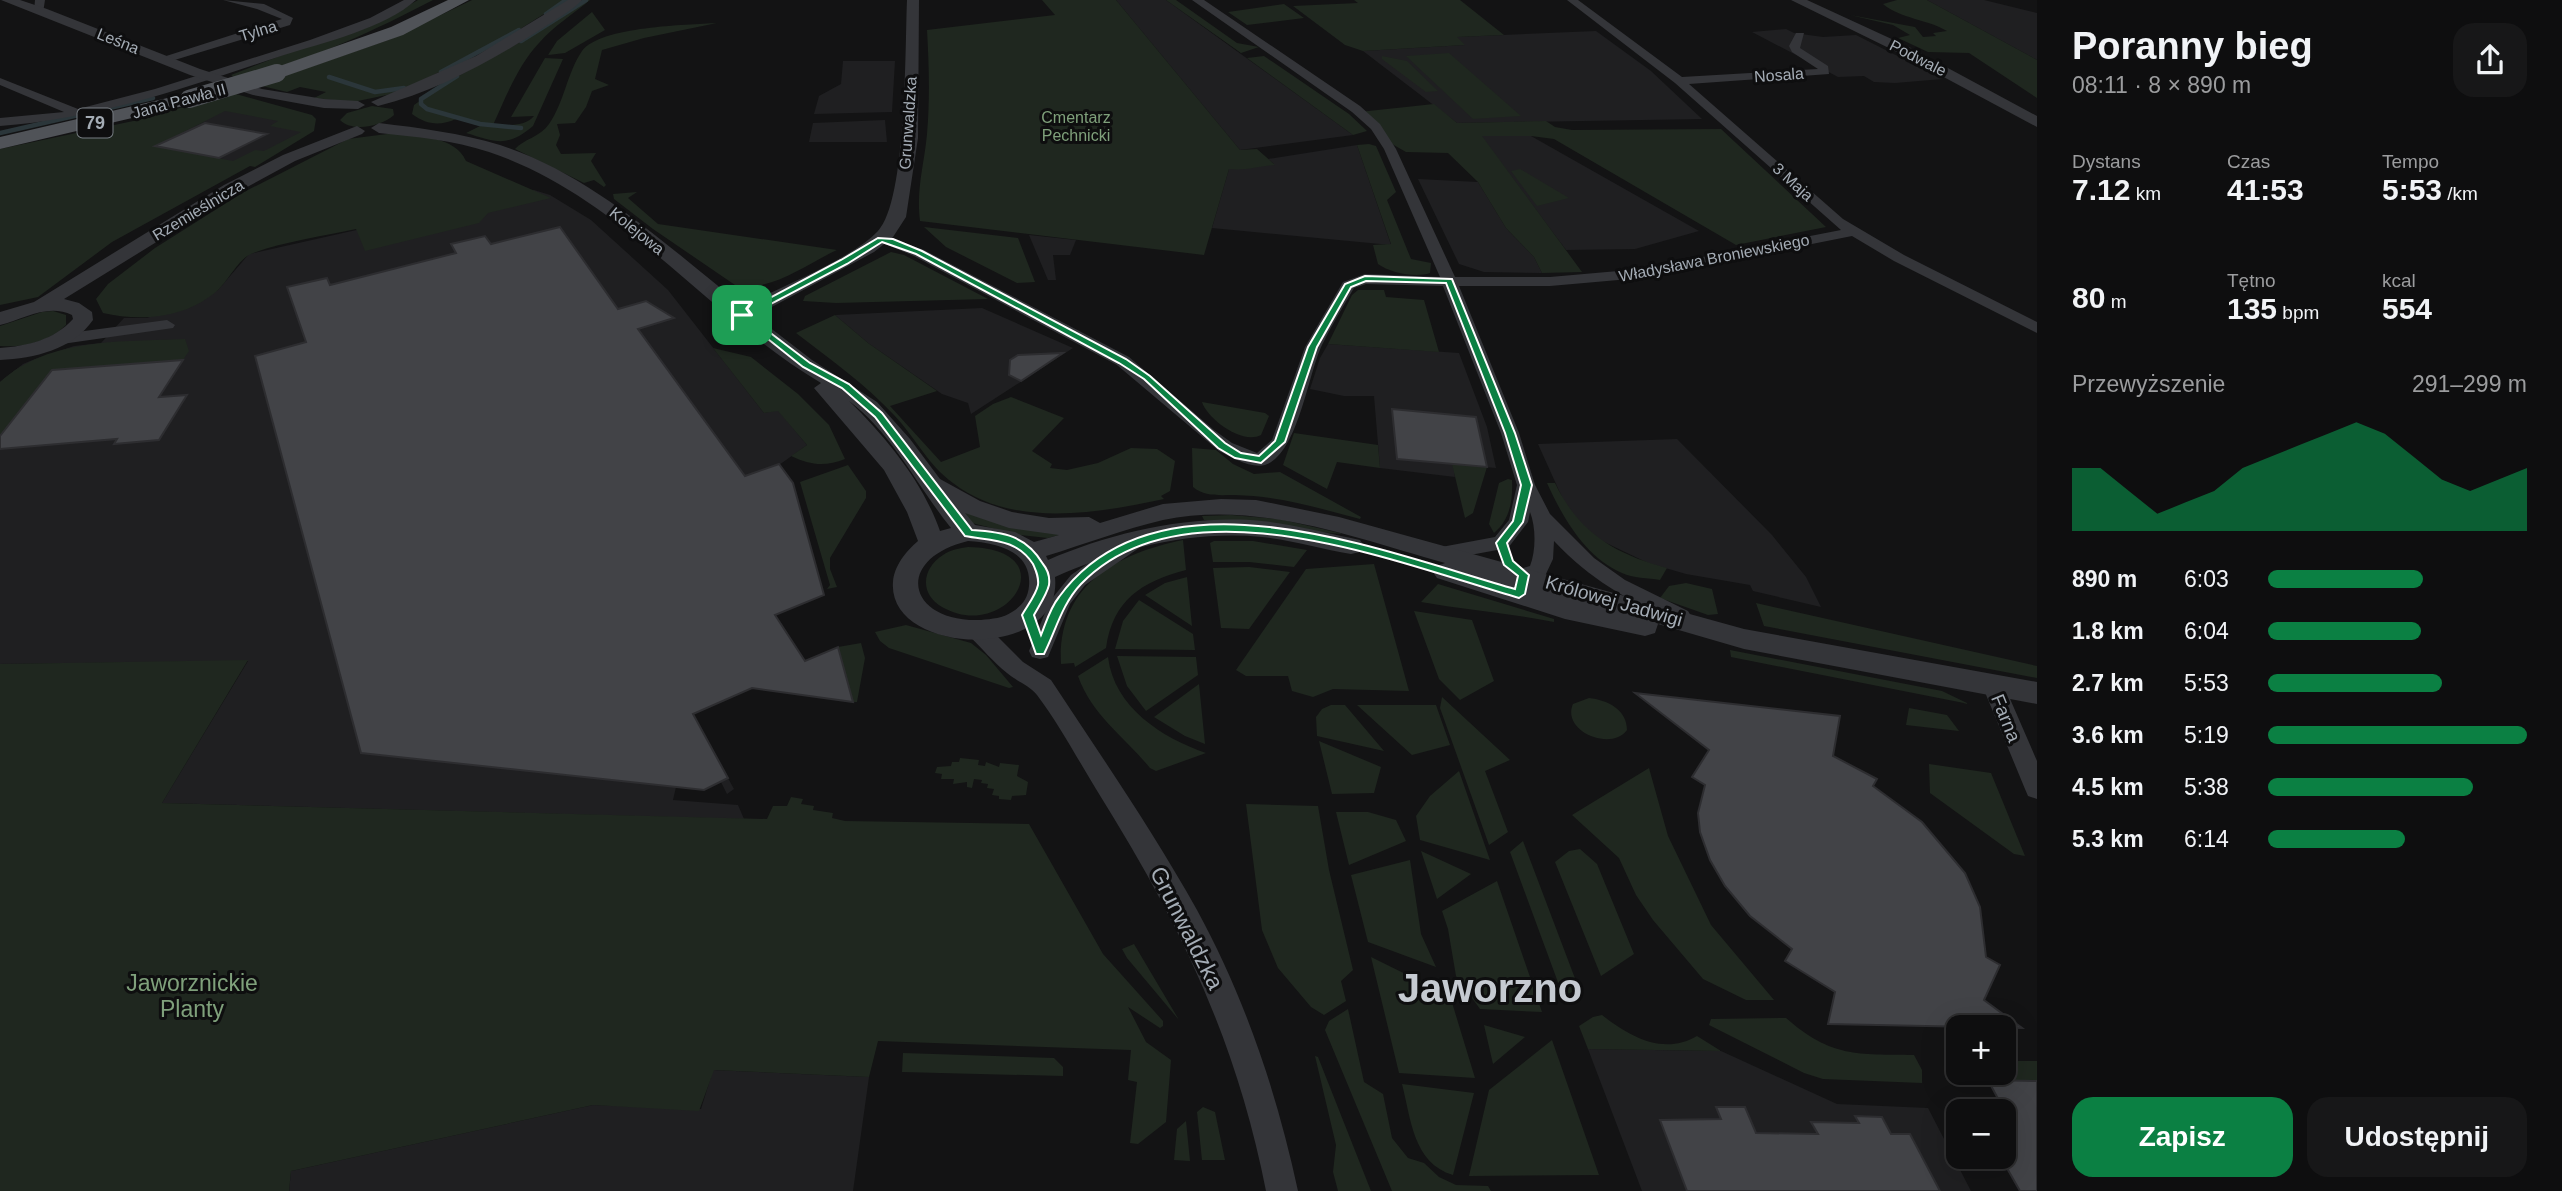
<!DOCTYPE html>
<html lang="pl">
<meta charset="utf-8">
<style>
body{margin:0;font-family:Arial,sans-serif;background:#171718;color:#f1f3f6;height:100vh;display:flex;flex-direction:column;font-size:26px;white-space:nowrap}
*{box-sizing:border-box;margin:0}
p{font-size:23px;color:#9b9c9e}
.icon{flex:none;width:38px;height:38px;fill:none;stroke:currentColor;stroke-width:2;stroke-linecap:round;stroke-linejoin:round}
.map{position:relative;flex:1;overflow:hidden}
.panel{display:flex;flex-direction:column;background:#0e0e0f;width:525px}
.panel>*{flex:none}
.tools{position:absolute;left:1946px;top:1015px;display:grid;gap:14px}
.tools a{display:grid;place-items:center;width:70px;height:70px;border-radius:14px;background:#0e0e0f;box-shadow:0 7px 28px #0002,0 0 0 2px #2e2e2f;font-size:35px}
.pin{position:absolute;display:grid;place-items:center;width:60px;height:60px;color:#fff;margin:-30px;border-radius:14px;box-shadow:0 4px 10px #0006}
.round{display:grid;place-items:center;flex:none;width:74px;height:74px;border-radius:21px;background:#171718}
.summary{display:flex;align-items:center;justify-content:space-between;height:119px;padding:0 35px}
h1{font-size:38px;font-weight:800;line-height:52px}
.metrics{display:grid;grid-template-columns:repeat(3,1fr);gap:10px;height:119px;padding:7px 35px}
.metrics div{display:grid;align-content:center}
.metrics b{font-size:30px;font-weight:800}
.metrics small{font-size:19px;font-weight:400}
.metrics p{font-size:19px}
.chart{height:196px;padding:14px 35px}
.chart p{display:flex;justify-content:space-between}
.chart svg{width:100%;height:126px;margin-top:7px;fill:#0b8043;opacity:.7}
.button{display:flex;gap:14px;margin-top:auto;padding:14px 35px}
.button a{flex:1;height:80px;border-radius:21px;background:#0b8043;color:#fff;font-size:28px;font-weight:800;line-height:80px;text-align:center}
.button a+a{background:#171718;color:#f1f3f6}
ul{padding:0 35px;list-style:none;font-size:23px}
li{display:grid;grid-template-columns:112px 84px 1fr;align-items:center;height:52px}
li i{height:18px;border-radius:9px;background:#0b8043}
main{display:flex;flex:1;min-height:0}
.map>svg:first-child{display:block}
.built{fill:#1f1f21}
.green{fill:#1f271f;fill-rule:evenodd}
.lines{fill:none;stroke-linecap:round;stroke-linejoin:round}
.stream{stroke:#2b363a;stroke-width:4.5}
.building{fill:#424347;stroke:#2d2d30;stroke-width:2}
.minor{fill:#343539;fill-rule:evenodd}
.tertiary{fill:#343539;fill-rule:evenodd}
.primary{fill:#505358;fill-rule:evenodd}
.primary-bridge{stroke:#505358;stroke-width:18}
.route{fill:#0b8043;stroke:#fff;stroke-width:2;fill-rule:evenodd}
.labels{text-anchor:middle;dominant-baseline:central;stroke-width:6;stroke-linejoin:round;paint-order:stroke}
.far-street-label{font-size:16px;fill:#a4acb5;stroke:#0e0e0f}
.far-park-label{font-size:16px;fill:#7fa07b;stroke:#0e0e0f}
.shield{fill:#0e0e0f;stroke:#777d83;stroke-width:2}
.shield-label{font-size:18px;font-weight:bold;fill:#a4acb5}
.street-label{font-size:19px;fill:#a4acb5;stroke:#0e0e0f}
.near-street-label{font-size:23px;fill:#a4acb5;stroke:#0e0e0f}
.near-park-label{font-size:23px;fill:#7fa07b;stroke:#0e0e0f}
.near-town-label{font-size:40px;font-weight:bold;fill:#c5cad1;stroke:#0e0e0f}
</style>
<main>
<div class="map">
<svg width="2037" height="1191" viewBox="0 0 2037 1191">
<rect width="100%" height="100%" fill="#131314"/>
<path class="built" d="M1116 0H1166L1353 135 1240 150Z
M1927 0H1984L2037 13V60Z
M1786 29 1794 33 1823 37 1856 35 1943 79 1895 83 1874 82 1864 76 1838 77 1752 32Z
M1596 31 1651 71 1702 119 1457 123 1363 51 1464 45 1456 37Z
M843 61H895L892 112 814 114 819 96 841 84Z
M240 106 312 130 251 166 109 140Z
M885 120 887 142H809L813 123Z
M1481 136H1531L1699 231 1635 249 1566 250Z
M1357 145 1391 245 1212 228 1229 169 1274 164 1268 159Z
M1418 179 1478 182 1506 228 1534 257 1542 273 1484 272 1459 264Z
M534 190 550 195 591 220 668 290 764 413 778 410 807 445 779 465 793 483 824 595 775 615 805 661 838 647 857 702 753 688 693 714 734 789 727 794 721 782 704 790 676 787 673 800 738 805 744 819 162 803 248 661 0 664V382L23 364 35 359 74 346 101 343 124 318H147L218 290 249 254Z
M1029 235 1076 240 1070 255H1053L1056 280H1048Z
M982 308 1073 348 971 414 968 403 942 394 868 343 835 315Z
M1328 344 1459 353 1487 427 1496 468 1453 464 1455 477 1380 468 1374 396H1344L1310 389 1320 358Z
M1677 439 1772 535 1806 577 1821 607 1753 591 1750 585 1686 574 1648 563 1600 540 1579 522 1566 506 1538 444Z
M1588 1049 1721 1051 1837 1104 1928 1108 1971 1191H1642Z
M713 1070 869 1077 853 1191H289L291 1171 593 1105 701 1109Z"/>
<path class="green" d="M418 0H433C370 33 305 63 235 78L231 75 404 8Z
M472 0H566L517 31 401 92 353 102 314 98 326 92 300 87 287 92 258 85 391 39Z
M586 0H590C573 14 554 26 539 43 518 65 505 99 493 125 507 125 525 127 534 116L511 117 545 58 563 59 533 126C507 148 496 142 466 133L480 126 456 119C440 126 427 125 412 114L414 105 442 85 535 34Z
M1042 0H1116L1240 150 1257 149 1275 165C1258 166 1246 171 1229 169L1204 255 920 221C916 189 924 166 927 134 930 99 929 65 927 30L1055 15Z
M1166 0H1176L1237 43 1259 47 1241 53Z
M1354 0H1460L1504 35 1457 37 1465 45 1363 51 1345 45 1293 6 1358 3Z
M1897 0H1927L2037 60V98L1969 53 1928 52 1898 38 1910 35 1893 25 1850 15 1915 27 1923 37 1936 36 1933 33 1947 31C1927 19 1901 19 1883 4Z
M1284 4 1304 18 1247 25 1228 12Z
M592 12 605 30 565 53 548 55 557 41Z
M717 23 644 38 602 50 595 79 609 85 592 91 586 107 575 123 557 124 560 135 556 145 561 154 596 153 591 161 606 185 604 187 594 180 584 183 515 149C524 139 540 137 549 124 564 103 567 73 582 51 601 26 687 25 717 23Z
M1449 53 1521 116 1473 119 1406 56Z
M1264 56 1349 114 1367 131 1353 135 1247 58Z
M1382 56 1407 61 1438 91 1426 92 1382 59Z
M232 93 312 115 316 119 314 131 255 167 250 166 112 242 38 297 0 305V149L138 120ZM225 111 278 121 270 126 301 132 264 151 255 150 233 161 156 146Z
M1434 104 1457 123 1546 121 1555 127 1572 130 1721 129 1826 227 1736 245 1554 139 1531 136H1482L1582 272 1542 273 1534 257 1506 228 1478 182 1448 153 1406 152 1392 144 1359 112Z
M372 106 393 109 394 115C382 126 353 133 340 120L347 113Z
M395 133C420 137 455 136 466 161L551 198 488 213 479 223 365 251 356 229C324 236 281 242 251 254 239 259 229 279 219 289 188 318 142 322 103 313L96 299 108 284 155 248 242 193 348 139Z
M1369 144 1376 146 1396 192 1387 200 1411 259 1431 263 1430 273C1416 278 1390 273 1378 264L1373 245 1391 244 1357 145Z
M1520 169 1569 198 1537 206 1511 171Z
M637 192 628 198 658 224 837 250C806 264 771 293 735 285L653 229 614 199 613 194Z
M924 227 1018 238 1035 282 1017 283 946 247Z
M891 252 904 255 988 299 836 303 803 301 805 296Z
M1358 290H1384L1386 297 1424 300 1439 352 1328 344 1352 295Z
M53 311 66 315V325C49 342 23 348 0 346V326L42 312Z
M835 315 868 343 937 391 890 406 941 462 980 447 975 416 993 404 1011 397 1064 418 1032 451 1052 464 1050 468 1067 470 1098 463 1131 448 1157 449 1175 461 1170 491 1161 496 1164 499C1097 513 1013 529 953 483 928 465 915 437 894 415 865 384 830 359 796 333Z
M185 339 189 351 183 360 52 370 0 436V382C50 337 122 342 185 339Z
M713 348 751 357 798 394 829 425 845 459C825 467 810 465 791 456L807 445 778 411 764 413Z
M1202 402 1265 413 1269 416 1261 435C1241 445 1207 418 1202 402Z
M1294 433 1378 445 1380 468 1337 462 1327 489 1283 465Z
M1192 448 1216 450 1233 464 1254 474 1280 472 1361 517 1360 519C1319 508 1278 496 1235 495 1220 495 1205 497 1193 487Z
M1452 464 1487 467 1473 513 1465 518Z
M848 465 866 491V498L830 558V569L837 587 827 589 830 585 800 482Z
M1508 479 1512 480C1513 500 1510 520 1494 533L1489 524 1499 483Z
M1547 483H1555C1579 533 1615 554 1667 568L1660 580C1648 578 1633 578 1622 573 1585 557 1563 518 1547 483Z
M954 508 1063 534 1048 538 1020 535 972 523Z
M1231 515 1279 519 1344 534 1317 532 1260 521 1204 520 1202 516Z
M1183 540 1186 570C1141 582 1113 600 1106 648L1075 667 1074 663 1061 664C1057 586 1115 554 1183 540Z
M1214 541H1253L1307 550 1294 567 1249 562H1213L1210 543Z
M968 547C1069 549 1006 644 942 607 919 594 922 568 943 555 950 550 960 548 968 547Z
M1374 564 1409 691 1333 689 1313 697 1292 691 1288 676H1246L1236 670 1306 569Z
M1249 567 1290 572 1249 629 1221 628 1213 568Z
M1187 577 1192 626 1145 595 1165 583Z
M1686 583 1712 589 1718 614 1708 615 1660 598 1669 586Z
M1438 584 1554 619V622C1509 613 1465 610 1421 602Z
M1139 600 1193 634 1195 650 1115 649 1123 621Z
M1756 603 2037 666V678L1764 626Z
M1414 611 1472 620 1494 681 1460 700 1439 679Z
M906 625 971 643 986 655 1013 687 1009 688 889 648 880 641 875 632Z
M861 643 865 658 857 702H853L838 647Z
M1730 650 1942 691 1969 704 1731 657Z
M1117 656 1196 657 1198 675 1146 711 1127 686Z
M1108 657C1114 707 1162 738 1206 753L1156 771 1150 768C1125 737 1092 716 1078 676Z
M248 660 162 803 767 819 773 806H787L791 797 803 799 801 804 814 806 813 810 833 813 832 818 845 821 1029 824 1103 954 1163 1021V1026L1160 1028 1128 1007 1146 1042 1171 1060 1166 1122 1138 1144 1130 1143 1137 1082 1128 1080 1131 1050 878 1041 869 1077 714 1070 699 1111 593 1105 291 1171 289 1191H0V664Z
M1199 684 1205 744 1185 736 1154 717Z
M1442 697 1510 760 1485 771 1508 832 1489 845 1440 708Z
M1589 698C1607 700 1627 709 1627 730 1611 752 1561 731 1573 704Z
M1331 705H1345L1384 751 1317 736 1316 717 1322 709Z
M1357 705H1436L1450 745 1412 755Z
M1909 708 1947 715 1959 731 1906 725Z
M1319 741 1381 767 1374 793 1332 794Z
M960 758 979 760 978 765 985 766 986 762 999 767 1000 763 1019 765 1017 776 1028 782 1026 795 1012 796 1011 800 999 799V796L992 795 994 789 987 788 988 784 981 783 982 780 974 779 972 788 967 787V782L953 784 954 779H941L942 774 935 773 937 767 951 766 952 762H959Z
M1929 764 1991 773 2025 856 2014 854 1930 793Z
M1649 768 1668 836 1711 925 1774 1000H1746L1703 979 1653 920 1636 895 1619 858 1572 815Z
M1459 771 1490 860 1420 840 1416 816 1430 796Z
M1246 804 1318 806 1329 870 1353 970 1341 981 1346 1001 1324 1015 1311 1007 1278 968 1262 930Z
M1336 812H1368L1396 820 1406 841 1349 865Z
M1523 841 1579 989 1563 996 1510 852Z
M1580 849 1597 864 1634 954 1601 976 1555 862 1569 851Z
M1421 851 1471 874 1437 899Z
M1410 860 1421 934 1436 967 1368 942 1351 875Z
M1497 881 1542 1012 1480 1009 1456 976 1448 929 1442 911Z
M1134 944 1179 1020 1127 958 1122 949Z
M1371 957 1450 996 1475 1078 1399 1073Z
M1348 1009 1364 1082 1383 1094 1392 1138 1408 1158 1424 1163 1439 1177 1456 1185 1488 1186 1491 1191H1392L1325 1030 1329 1021Z
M1602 1015C1629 1036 1663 1056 1697 1036L1721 1051 1588 1049 1579 1026 1593 1017Z
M1786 1018C1832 1058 1857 1054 1914 1055L1922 1070V1083L1823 1079 1804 1073 1709 1025 1711 1019Z
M1484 1025 1525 1037 1493 1064Z
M1552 1040 1599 1175 1469 1176 1489 1090Z
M903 1053 1054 1058 1063 1067V1076L902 1072Z
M1315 1056 1318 1057 1371 1191H1338L1333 1172 1336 1145Z
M2004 1061H2037V1081L1988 1080 1983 1073H2004Z
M1402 1084 1474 1093 1453 1175C1413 1163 1411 1119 1402 1084Z
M1203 1107 1215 1112 1225 1160H1202L1197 1112Z
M1186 1121 1190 1161 1174 1160 1177 1129Z"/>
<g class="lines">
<path class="stream" d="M546 14 566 0
M521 41 586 0
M441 72 519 30
M457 76 421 99V104L427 109 480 124 521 128
M329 77 375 92 404 88
M0 133 153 98"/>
</g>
<path class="building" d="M205 123 267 134 219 158 155 146Z
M560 227 618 309 646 301 674 318 638 329 745 476 779 464 793 483 824 595 775 615 805 661 838 647 853 702 752 688 693 714 728 778 704 790 361 753 255 356 306 342 287 287 327 278 330 285 456 253 451 244 485 236 491 244Z
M1063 353 1021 381 1009 375 1010 360 1018 355Z
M183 360 159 397 187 395 159 440 114 444 117 439 0 449V436L52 370Z
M1392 409 1476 417 1487 467 1397 459Z
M1635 693 1840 716 1833 756 1877 779 1873 786 1922 822 1965 873 1980 907 1986 957 2000 965 1984 1000 2022 1028 1828 1024 1835 992 1785 961 1792 949 1750 916 1725 886 1710 860 1700 832 1698 813 1705 785 1692 777 1709 750Z
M1988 1080 2037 1081V1191H2020L2004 1163V1110Z
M1716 1107H1745L1756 1133 1818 1134 1811 1122 1859 1123 1855 1116 1882 1117 1891 1134H1910L1940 1191H1687L1660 1120 1721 1119Z"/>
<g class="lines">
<path class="minor" d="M35 0H45L43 13 34 11Z
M223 0 264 4 293 18 290 25 168 62H160V58L282 19 257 9Z
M404 0H416C385 28 323 43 284 55 190 86 99 119 0 126V118L64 112 0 85V78L78 109 155 89 310 40 370 18Z
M1192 0H1204L1360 106 1380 124 1396 149 1455 277H1550L1641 269 1841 230 1675 83 1567 0H1578L1682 77 1818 69 1792 52 1789 46 1796 33H1804L1800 48 1828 66 1829 74 1689 84 1843 219 1904 255 2037 322V333L1894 261 1852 236 1641 278 1550 286H1459L1519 433 1535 485 1550 514 1594 558 1625 580 1688 611 1691 616 1688 621 1680 624 1672 621C1624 597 1592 581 1554 541L1553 559 1545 576 1523 582 1516 580 1513 575 1516 570 1530 566C1536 551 1536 527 1530 512L1528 522 1508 548 1443 560 1436 558 1433 553 1436 548 1495 537 1509 520 1517 485 1501 433 1443 286 1366 284 1354 288C1343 307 1331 326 1322 345 1308 374 1298 454 1265 465 1251 469 1231 457 1219 451L1117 365 914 256 873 239 880 235 924 250 1129 357 1214 430 1232 443 1257 453 1272 440 1305 347 1343 282 1365 274 1440 277 1384 149 1371 129 1352 112Z
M167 320 175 325 173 328 62 344 54 339 62 334Z
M1132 536 1139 538 1142 543 1139 548 1085 585 1070 604 1048 657 1040 659 1032 657 1029 651 1050 601 1071 575 1125 538Z
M977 622 985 624 1023 662 1051 680C1101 756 1153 831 1197 910 1245 998 1277 1093 1298 1191H1266C1236 1038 1178 920 1096 789 1077 758 1059 724 1037 695 1029 685 1016 681 1007 673 993 662 982 648 969 636L966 630 969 624Z
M1993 676 2001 679 2004 685 2037 761V799L2028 796 2025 789 1982 685 1985 679Z"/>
<path class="tertiary" d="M1 0H20L47 9 200 69 262 89 324 99 358 101 365 105 358 109 324 108 253 95 190 75Z
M568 0H582C572 11 556 19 543 28 493 60 436 92 378 106L371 102 476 56Z
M907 0H919L918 138 906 217 893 237 874 252 755 316 812 360 877 402 910 439 940 479 980 501 1012 512 1049 518 1089 517 1100 523 1163 504 1221 499 1256 500 1339 517 1744 629 2037 682V704L1744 649 1658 624 1655 633 1645 636 1565 619 1437 578 1433 572 1437 566 1445 563C1356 538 1257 500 1163 520 1124 529 1085 544 1046 556L1048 560C1112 532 1193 514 1262 521 1291 524 1322 532 1351 538L1360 540 1364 546 1360 552 1351 554C1322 549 1292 540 1262 537 1191 530 1118 549 1055 577 1064 663 887 656 893 582 894 566 906 551 918 541L907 512 884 470 814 388 821 383C705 314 620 196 489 152 453 140 416 137 379 133L371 128 379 123C420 128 460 133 500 145 593 175 668 247 743 306 779 288 853 258 878 231 907 201 905 46 907 0ZM849 401C893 434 917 486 951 528L940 531C923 482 886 437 849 401ZM965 513 1009 528 1059 535 1034 542 1015 532 975 525ZM968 541C996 543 1032 550 1029 586 1028 598 1022 606 1012 612 1003 618 992 619 981 620 907 623 893 559 968 541Z
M1791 0H1807L1909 47 2037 116V127L1899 53Z
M357 126 365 131 362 134 295 161 236 193 64 299 79 303 92 312 93 320C72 350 35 358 0 360V348C27 346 54 340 73 319L72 315C48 303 24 319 0 325V312L34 302 224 185 283 155Z"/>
<path class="primary" d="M448 0H469L403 35 283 77 277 78 268 73 271 69 391 27Z
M189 93 196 95 198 99 196 103 0 149V137Z"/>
<path class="primary-bridge" d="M189 99 277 73"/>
</g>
<path class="route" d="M878 238 893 239 922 251 1126 359 1150 376 1225 443 1241 453 1259 456 1275 441 1308 347 1345 284 1365 276 1452 279 1515 433 1532 485 1523 522 1507 543 1513 561 1529 575 1525 594 1519 598C1398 563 1185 476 1081 584 1062 604 1056 630 1044 654H1036L1022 615C1027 606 1036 595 1038 585 1039 577 1036 571 1033 564 1016 538 991 541 965 536L875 417 842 388 803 367 738 315 841 260ZM882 242 916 254 1119 363 1144 379 1218 448 1235 458 1261 463 1285 442 1317 347 1351 287 1366 281 1446 283 1505 433 1521 485 1513 521 1496 543 1504 565 1518 576 1515 589C1384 552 1159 460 1059 597 1050 608 1046 623 1041 635L1034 615C1039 606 1047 594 1049 585 1050 577 1048 570 1043 564 1026 535 1003 532 972 530L882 413 849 384 810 363 748 316 847 264Z"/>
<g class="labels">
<g class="far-street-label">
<text transform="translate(258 31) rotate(-17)">Tylna</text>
<text transform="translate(118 41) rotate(22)">Leśna</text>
<text transform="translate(1918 58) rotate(27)">Podwale</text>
<text transform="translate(1779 75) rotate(-4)">Nosala</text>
<text transform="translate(179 101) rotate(-15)">Jana Pawła II</text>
<text transform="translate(908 123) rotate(-86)">Grunwaldzka</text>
<text transform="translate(1793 182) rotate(42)">3 Maja</text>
<text transform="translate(198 210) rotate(-31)">Rzemieślnicza</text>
<text transform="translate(637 231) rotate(39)">Kolejowa</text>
<text transform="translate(1714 258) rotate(-11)">Władysława Broniewskiego</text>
</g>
<g class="far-park-label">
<text x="1076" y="117">Cmentarz<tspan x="1076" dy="18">Pechnicki</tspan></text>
</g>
<rect class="shield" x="77.5" y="108.5" width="35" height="29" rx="5"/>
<g class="shield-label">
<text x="95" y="123">79</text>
</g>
<g class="street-label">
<text transform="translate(1614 601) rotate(16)">Królowej Jadwigi</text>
<text transform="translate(2006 718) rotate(68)">Farna</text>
</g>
<g class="near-street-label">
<text transform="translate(1187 928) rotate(63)">Grunwaldzka</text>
</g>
<g class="near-park-label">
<text x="192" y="983">Jaworznickie<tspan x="192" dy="26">Planty</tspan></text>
</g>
<g class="near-town-label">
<text x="1490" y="988">Jaworzno</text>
</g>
</g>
</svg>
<div class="tools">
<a>+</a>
<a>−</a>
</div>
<div class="pin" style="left:742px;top:315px;background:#1e9e55"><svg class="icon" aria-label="arrive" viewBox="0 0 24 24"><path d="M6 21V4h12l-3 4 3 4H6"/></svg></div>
</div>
<section class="panel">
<div class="summary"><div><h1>Poranny bieg</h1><p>08:11 · 8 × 890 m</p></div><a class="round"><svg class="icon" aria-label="share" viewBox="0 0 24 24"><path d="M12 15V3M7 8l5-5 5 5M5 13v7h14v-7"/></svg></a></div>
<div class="metrics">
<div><p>Dystans</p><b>7.12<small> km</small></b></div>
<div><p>Czas</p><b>41:53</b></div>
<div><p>Tempo</p><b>5:53<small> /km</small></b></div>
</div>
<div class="metrics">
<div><b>80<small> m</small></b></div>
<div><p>Tętno</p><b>135<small> bpm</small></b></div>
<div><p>kcal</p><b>554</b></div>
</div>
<div class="chart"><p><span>Przewyższenie</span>291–299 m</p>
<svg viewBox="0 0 160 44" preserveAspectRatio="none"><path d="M0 44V22L10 22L20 30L30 38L40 34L50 30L60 22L70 18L80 14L90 10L100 6L110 10L120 18L130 26L140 30L150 26L160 22V44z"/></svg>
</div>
<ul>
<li><b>890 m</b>6:03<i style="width:60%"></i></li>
<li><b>1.8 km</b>6:04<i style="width:59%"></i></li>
<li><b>2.7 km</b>5:53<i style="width:67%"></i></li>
<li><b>3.6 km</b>5:19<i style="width:100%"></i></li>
<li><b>4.5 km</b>5:38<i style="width:79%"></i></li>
<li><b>5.3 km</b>6:14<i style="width:53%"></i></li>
</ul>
<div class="button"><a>Zapisz</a><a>Udostępnij</a></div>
</section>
</main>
